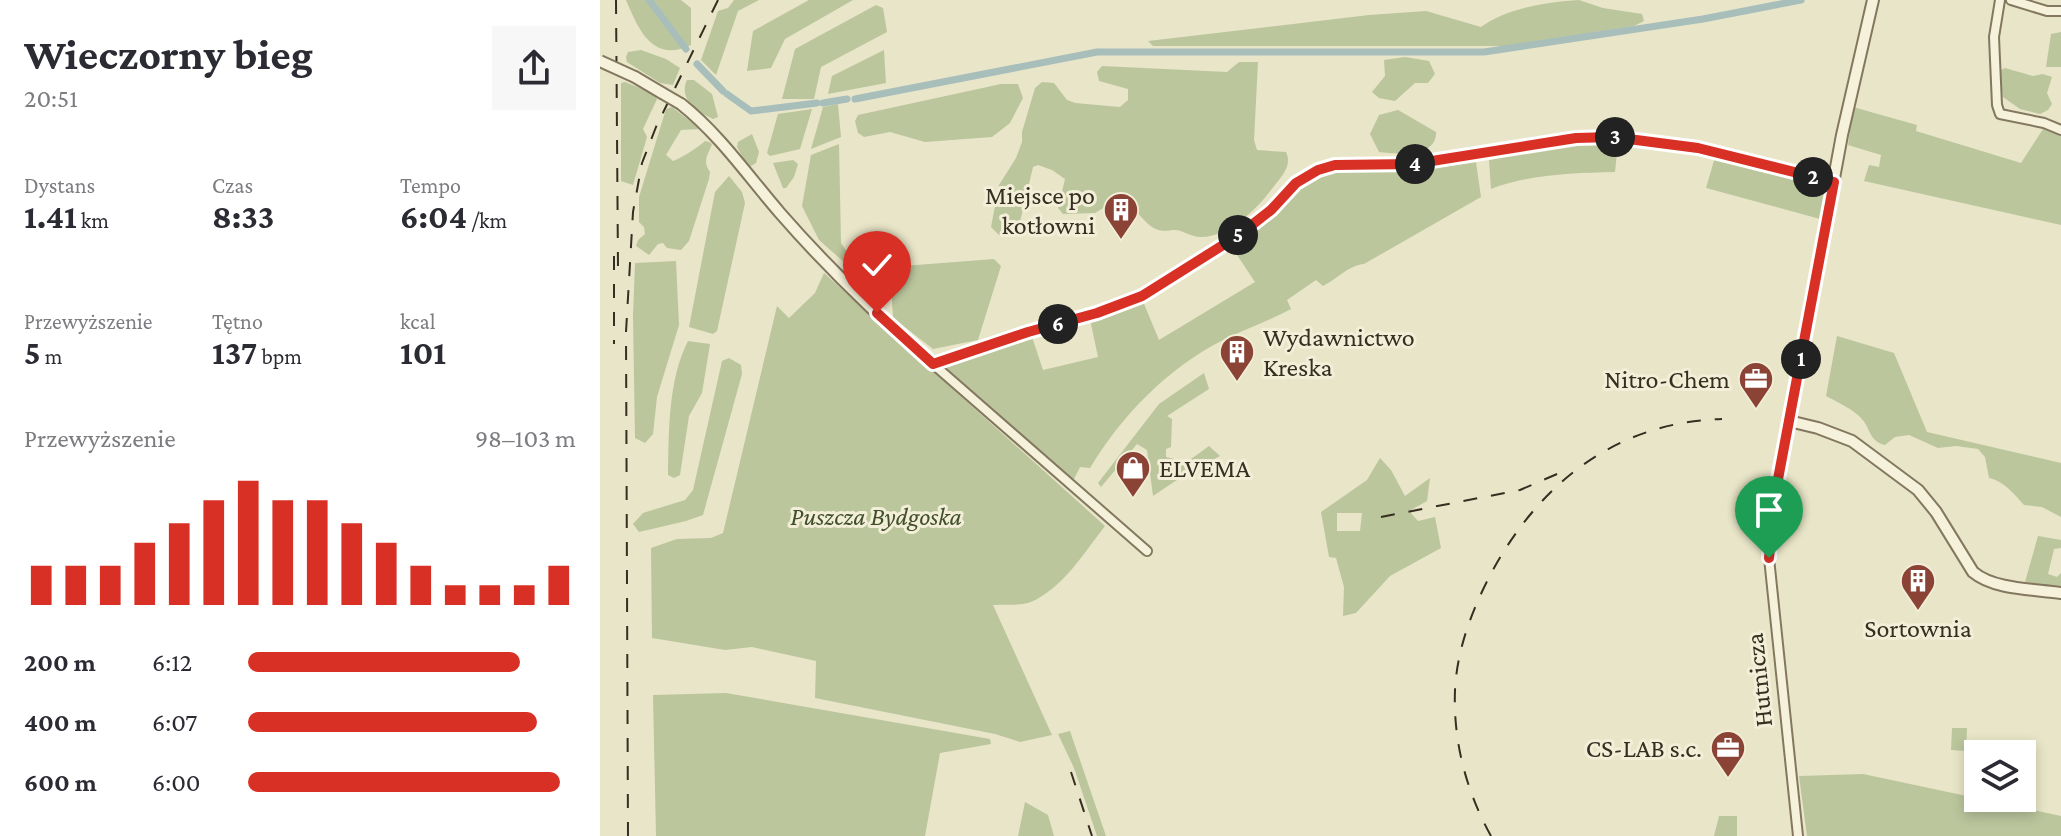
<!DOCTYPE html>
<html lang="pl">
<meta charset="utf-8">
<style>
body{margin:0;font-family:"Crimson Pro",serif;background:#f7f7f7;color:#2b2b33;height:100vh;display:flex;flex-direction:column;font-size:30px;white-space:nowrap}
*{box-sizing:border-box;margin:0}
p{font-size:26px;color:#7c7c81}
.icon{flex:none;width:44px;height:44px;fill:none;stroke:currentColor;stroke-width:2;stroke-linecap:round;stroke-linejoin:round}
.map{position:relative;flex:1;overflow:hidden}
.drawer{display:flex;flex-direction:column;background:#fff;width:600px}
.drawer>*{flex:none}
.tools{position:absolute;left:1364px;top:740px;display:grid;gap:16px}
.tools a{display:grid;place-items:center;width:72px;height:72px;border-radius:0px;background:#fff;box-shadow:0 4px 12px #0003;font-size:40px}
.pin{position:absolute;display:grid;place-items:center;width:68px;height:68px;color:#fff;margin:-82px -34px;border-radius:50% 50% 50% 0;rotate:-45deg;box-shadow:0 0 8px #0007}
.pin .icon{rotate:45deg}
.km{position:absolute;width:40px;height:40px;margin:-20px;border-radius:50%;background:#222;color:#fff;font-size:22px;line-height:40px;text-align:center}
.round{display:grid;place-items:center;flex:none;width:84px;height:84px;border-radius:0px;background:#f7f7f7}
.head{display:flex;align-items:center;justify-content:space-between;height:136px;padding:0 24px}
h1{font-size:44px;font-weight:700;line-height:60px}
.stats{display:grid;grid-template-columns:repeat(3,1fr);gap:12px;height:136px;padding:8px 24px}
.stats div{display:grid;align-content:center}
.stats b{font-size:34px;font-weight:700}
.stats small{font-size:22px;font-weight:400}
.stats p{font-size:22px}
.chart{height:224px;padding:16px 24px}
.chart p{display:flex;justify-content:space-between}
.chart svg{width:100%;height:144px;margin-top:8px;stroke:#d93025;stroke-width:6}
ul{padding:0 24px;list-style:none;font-size:26px}
li{display:grid;grid-template-columns:128px 96px 1fr;align-items:center;height:60px}
li i{height:20px;border-radius:10px;background:#d93025}
main{display:flex;flex:1;min-height:0}
.map>svg:first-child{display:block}
.green{fill:#bbc69d;fill-rule:evenodd}
.lines{fill:none;stroke-linecap:round;stroke-linejoin:round}
.canal{stroke:#a8bebb;stroke-width:7}
.minor-casing{stroke:#83785f;stroke-width:12}
.tertiary-casing{stroke:#83785f;stroke-width:14}
.minor{stroke:#f5f1da;stroke-width:8}
.tertiary{stroke:#f5f1da;stroke-width:10}
.rail{stroke:#352e21;stroke-width:2;stroke-dasharray:14 14;stroke-linecap:butt}
.tertiary-bridge-casing{stroke:#83785f;stroke-width:14;stroke-linecap:butt}
.tertiary-bridge{stroke:#f5f1da;stroke-width:10}
.route-casing{stroke:#fff;stroke-width:16}
.route{stroke:#d93025;stroke-width:10}
.labels{text-anchor:middle;dominant-baseline:central;stroke-width:6;stroke-linejoin:round;paint-order:stroke}
.poi-label{font-size:26px;fill:#352e21;stroke:#f2eed7;text-anchor:end}
.park-label{font-size:26px;font-style:italic;fill:#404f2a;stroke:#f2eed7}
.street-label{font-size:26px;fill:#352e21;stroke:#f2eed7}
</style>
<main>
<section class="drawer">
<div class="head"><div><h1>Wieczorny bieg</h1><p>20:51</p></div><a class="round"><svg class="icon" aria-label="share" viewBox="0 0 24 24"><path d="M12 15V3M7 8l5-5 5 5M5 13v7h14v-7"/></svg></a></div>
<div class="stats">
<div><p>Dystans</p><b>1.41<small> km</small></b></div>
<div><p>Czas</p><b>8:33</b></div>
<div><p>Tempo</p><b>6:04<small> /km</small></b></div>
</div>
<div class="stats">
<div><p>Przewyższenie</p><b>5<small> m</small></b></div>
<div><p>Tętno</p><b>137<small> bpm</small></b></div>
<div><p>kcal</p><b>101</b></div>
</div>
<div class="chart"><p><span>Przewyższenie</span>98–103 m</p>
<svg viewBox="0 0 160 44" preserveAspectRatio="none"><path d="M5 44V32M15 44V32M25 44V32M35 44V25M45 44V19M55 44V12M65 44V6M75 44V12M85 44V12M95 44V19M105 44V25M115 44V32M125 44V38M135 44V38M145 44V38M155 44V32"/></svg>
</div>
<ul>
<li><b>200 m</b>6:12<i style="width:83%"></i></li>
<li><b>400 m</b>6:07<i style="width:88%"></i></li>
<li><b>600 m</b>6:00<i style="width:95%"></i></li>
</ul>
</section>
<div class="map">
<svg width="1461" height="836" viewBox="0 0 1461 836">
<rect width="100%" height="100%" fill="#e9e5c8"/>
<path class="green" d="M26 0H81L91 8V45C53 63 39 31 26 0Z
M134 0H159L138 11 116 75 101 60 118 11 128 8Z
M209 0H253L185 39 171 68 147 71 153 31Z
M979 0 1003 8 1042 14 1044 21 1034 26 907 46H553L548 41 769 15 826 11 881 27C908 8 946 2 979 0Z
M276 5 283 8 287 32 221 67 214 99H182L195 49Z
M1461 32V67H1446L1451 34Z
M41 50 66 59 80 68 73 85 60 83 27 62 26 57 28 52Z
M284 50 286 83 228 94 232 76Z
M805 57 829 61 835 74 828 83H815L795 101 779 98 772 92 785 76 784 60Z
M639 62H658L654 140 657 150 686 152C693 167 680 178 671 190 656 210 627 238 600 237 592 237 584 231 576 230 566 230 561 233 552 227 540 218 533 204 518 199L495 213 463 214 458 208 465 179 452 170 438 165 433 167 419 226 410 236 399 235 391 227 399 185 416 158 422 142V132L435 88 442 82 454 83 467 100 475 103 520 107 528 100V89L499 81 497 72 502 66 627 72Z
M1405 68 1433 76 1443 74 1452 77 1447 93 1452 104 1448 110 1440 114 1420 109 1403 97 1399 80 1401 70Z
M87 80H94L112 94 118 117 113 119C97 112 78 99 87 80Z
M25 82 55 94 57 99 43 129 47 137 33 185 21 181V83Z
M401 84H418L423 98 410 123 392 137 325 142 290 132 264 137 258 133 255 121 258 115Z
M238 104 241 137 211 149 223 107Z
M72 107 100 129 81 130 66 155 73 161C80 159 100 146 105 141L109 142 112 144C108 155 102 161 110 172L109 179 89 241 81 250 67 248 63 243 58 244 49 255 36 246 38 240 45 234 44 227 39 222V197L66 109Z
M1253 107 1317 125 1316 131 1421 163 1445 126 1461 132V225L1264 181 1269 165 1279 167 1281 155 1248 145Z
M212 109 200 149 170 156 167 153 178 114Z
M798 110 836 132C837 158 797 154 779 152L770 134 779 115Z
M152 134 159 152 156 163 151 166 147 165 137 147 138 142Z
M978 141 1018 143 1015 172C973 173 930 174 891 189L889 160Z
M239 144 241 243 251 258 245 263 219 240 202 206 211 155Z
M1115 157 1228 186 1220 219 1106 188Z
M193 160 198 164 194 177 186 188H183L173 163Z
M876 162 881 197 764 264C749 265 737 279 723 286L716 280 687 300 691 309C669 321 645 329 623 340 568 368 522 415 490 468L480 467 471 485 347 371V364L432 337 443 370 498 357 490 319 542 299 559 340 655 282 629 243 701 180 733 169 821 170Z
M129 176 142 192 145 203 117 331 113 334 89 327 115 192Z
M394 259 401 266 378 340 333 349 293 318 290 267Z
M76 261 79 325 57 397 53 434 45 443 35 438 33 316 35 263Z
M224 273 505 526C484 553 463 588 431 602 421 606 404 604 393 605L452 735 420 742 395 734 215 698 216 661 152 647 125 650 52 638 51 548 77 539 111 538 123 533 177 306 189 318 215 293Z
M1237 336 1294 353 1327 432 1461 463V517L1442 507 1424 505C1414 494 1404 481 1389 478L1385 457 1378 449 1356 446 1338 448 1309 435 1295 437 1285 445C1268 441 1271 427 1260 417 1251 408 1237 402 1226 396Z
M88 341 110 344 102 393 89 416 80 475 74 478 68 475C69 431 68 380 88 341Z
M129 358 141 365 142 374 103 515 86 521 39 532 33 524 43 513 85 500 93 490 122 361Z
M604 373 609 389 567 416 572 419 571 447 566 449V457L587 462 609 446 620 456 586 474 553 496 547 450 537 444 501 487 498 483 559 404Z
M780 458 791 470 805 496 830 478 827 501 809 511 818 521 835 517 841 548 790 576 756 613 743 616 744 587 736 558 729 557 721 512 767 480ZM737 513H762L760 531H737Z
M1438 536 1461 540V548L1454 549 1448 574 1457 577 1461 573V589L1425 582Z
M126 693 390 739 391 744 340 753 325 836H56L53 695Z
M1352 728H1367L1366 751 1351 750Z
M470 731 506 836H497L474 768 458 734Z
M1263 774 1461 816V836H1207L1199 776Z
M425 802 448 815 454 836H418Z
M1119 816H1137V836H1114Z"/>
<g class="lines">
<path class="canal" d="M49 0 86 49
M97 64 123 91
M127 94 151 111 217 103
M255 99 497 52H884L1103 19 1201 0
M223 103 247 99"/>
<defs>
<path id="minor" d="M1400 0 1394 37 1397 105 1400 114 1444 123 1461 130
M1411 0 1447 11H1461
M333 364 547 551
M1189 421 1172 517 1169 558 1198 836"/>
<path id="tertiary" d="M1273 0 1242 135 1189 421 1218 428 1252 441 1318 490 1336 512 1373 572C1394 590 1435 589 1461 593
M35 77 62 93
M81 104C120 135 148 176 180 213 227 267 279 317 333 364L428 332 497 313 542 296 639 235 671 210 696 183 718 170 735 165 813 164 976 138 1013 137 1098 148 1234 182"/>
</defs>
<use href="#minor" class="minor-casing"/>
<use href="#tertiary" class="tertiary-casing"/>
<use href="#minor" class="minor"/>
<use href="#tertiary" class="tertiary"/>
<path class="rail" d="M16 0 18 268
M14 256V344
M781 517 920 490 964 471
M471 772 492 836
M28 836 26 332 33 212 42 163 56 127 118 0
M891 836C866 791 853 741 855 690 857 647 874 605 894 568 943 480 1019 422 1122 419"/>
<defs>
<path id="tertiary-bridge" d="M0 61 35 77
M62 93 81 104"/>
</defs>
<use href="#tertiary-bridge" class="tertiary-bridge-casing"/>
<use href="#tertiary-bridge" class="tertiary-bridge"/>
</g>
<g class="lines">
<defs>
<path id="route" d="M277 313 333 364 428 332 497 313 542 296 639 235 671 210 696 183 718 170 735 165 813 164 976 138 1013 137 1098 148 1234 182 1175 495 1169 558"/>
</defs>
<use href="#route" class="route-casing"/>
<use href="#route" class="route"/>
</g>
<defs>
<symbol id="building-pin" viewBox="-11 -11 22 30"><path d="M0 17L-7.5 6A9.5 9.5 0 1 1 7.5 6Z" fill="#8b4336" stroke="#f2eed7"/><path d="M-4-6H4V6H1V3H-1V6H-4ZM-2.5-4.3h1.7v1.8h-1.7ZM.8-4.3h1.7v1.8H.8ZM-2.5-1h1.7V.8h-1.7ZM.8-1h1.7V.8H.8Z" fill="#fff"/></symbol>
<symbol id="office-pin" viewBox="-11 -11 22 30"><path d="M0 17L-7.5 6A9.5 9.5 0 1 1 7.5 6Z" fill="#8b4336" stroke="#f2eed7"/><path d="M-6-3h4V-5.5h4V-3h4V5H-6ZM-1-4.5V-3h2v-1.5ZM-6 0V1H6V0Z" fill="#fff"/></symbol>
<symbol id="shop-pin" viewBox="-11 -11 22 30"><path d="M0 17L-7.5 6A9.5 9.5 0 1 1 7.5 6Z" fill="#8b4336" stroke="#f2eed7"/><path d="M-5-2.5h2.3a2.7 3.5 0 0 1 5.4 0H5L5.5 6h-11ZM-1.5-2.5h3a1.5 2.3 0 0 0-3 0Z" fill="#fff"/></symbol>
</defs>
<g fill-rule="evenodd">
<use href="#building-pin" x="501" y="190" width="40" height="54"/>
<use href="#building-pin" x="617" y="332" width="40" height="54"/>
<use href="#office-pin" x="1136" y="359" width="40" height="54"/>
<use href="#shop-pin" x="513" y="448" width="40" height="54"/>
<use href="#building-pin" x="1298" y="561" width="40" height="54"/>
<use href="#office-pin" x="1108" y="728" width="40" height="54"/>
</g>
<g class="labels">
<g class="poi-label">
<text x="495" y="195">Miejsce po<tspan x="495" dy="30">kotłowni</tspan></text>
<text x="663" y="337" text-anchor="start">Wydawnictwo<tspan x="663" dy="30">Kreska</tspan></text>
<text x="1130" y="379">Nitro-Chem</text>
<text x="559" y="468" text-anchor="start">ELVEMA</text>
<text x="1318" y="628" text-anchor="middle">Sortownia</text>
<text x="1102" y="748">CS-LAB s.c.</text>
</g>
<g class="park-label">
<text x="276" y="516">Puszcza Bydgoska</text>
</g>
<g class="street-label">
<text transform="translate(1159 680) rotate(-96)">Hutnicza</text>
</g>
</g>
</svg>
<div class="tools">
<a><svg class="icon" aria-label="layers" viewBox="0 0 24 24"><path d="M12 4l9 5-9 5-9-5zM3 14l9 5 9-5"/></svg></a>
</div>
<div class="pin" style="left:1169px;top:558px;background:#1e9e55"><svg class="icon" aria-label="arrive" viewBox="0 0 24 24"><path d="M6 21V4h12l-3 4 3 4H6"/></svg></div>
<div class="pin" style="left:277px;top:313px;background:#d93025"><svg class="icon" aria-label="check" viewBox="0 0 24 24"><path d="M5 12l5 5 9-10"/></svg></div>
<b class="km" style="left:1201px;top:359px">1</b>
<b class="km" style="left:1213px;top:177px">2</b>
<b class="km" style="left:1015px;top:137px">3</b>
<b class="km" style="left:815px;top:164px">4</b>
<b class="km" style="left:638px;top:235px">5</b>
<b class="km" style="left:458px;top:324px">6</b>
</div>
</main>
